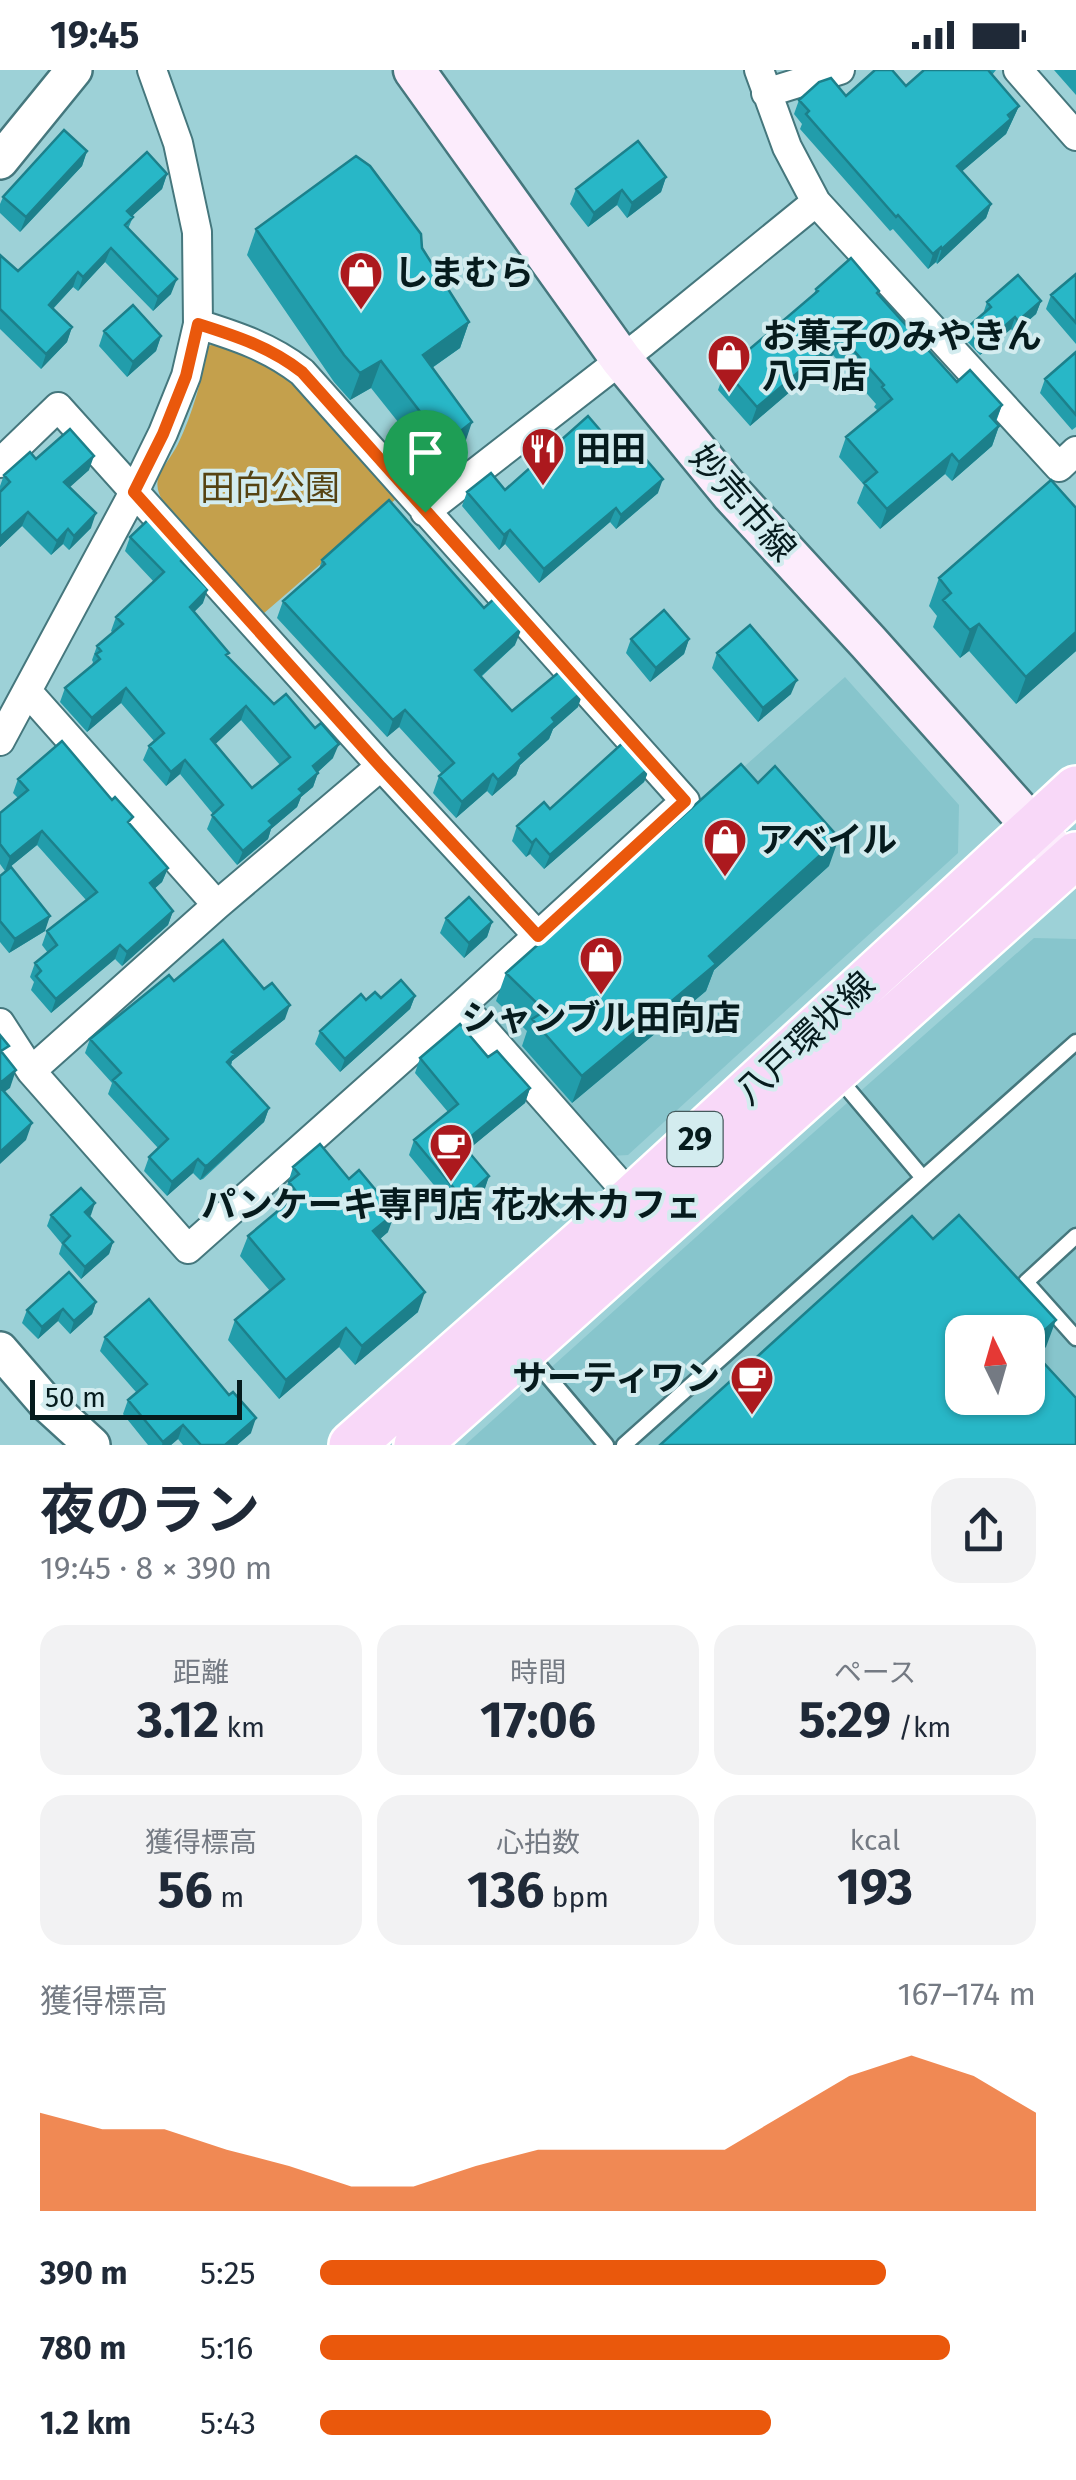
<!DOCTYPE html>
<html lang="ja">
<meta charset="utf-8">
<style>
body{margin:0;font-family:"Fira Sans","Noto Sans JP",sans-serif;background:#f2f2f3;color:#1f2937;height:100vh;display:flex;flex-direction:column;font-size:38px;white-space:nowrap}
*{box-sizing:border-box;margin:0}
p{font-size:32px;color:#747a83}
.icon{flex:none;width:55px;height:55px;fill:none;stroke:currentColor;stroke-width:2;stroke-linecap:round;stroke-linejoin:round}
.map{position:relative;height:1375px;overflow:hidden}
.details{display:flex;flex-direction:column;background:#fff;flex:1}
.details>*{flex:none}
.needle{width:65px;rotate:355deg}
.controls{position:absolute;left:945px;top:1245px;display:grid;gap:20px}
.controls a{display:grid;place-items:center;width:100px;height:100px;border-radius:20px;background:#fff;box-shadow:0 2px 8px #0004;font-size:50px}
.scale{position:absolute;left:30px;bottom:25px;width:212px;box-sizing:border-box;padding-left:10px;border:5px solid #061b1d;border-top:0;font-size:28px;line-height:35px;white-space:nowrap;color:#061b1d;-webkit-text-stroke:8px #d3ecef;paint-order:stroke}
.pin{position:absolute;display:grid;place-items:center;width:85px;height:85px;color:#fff;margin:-102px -42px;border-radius:50% 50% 50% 0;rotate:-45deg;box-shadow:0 0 10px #0007}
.pin .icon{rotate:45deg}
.round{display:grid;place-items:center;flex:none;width:105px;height:105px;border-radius:30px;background:#f2f2f3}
.head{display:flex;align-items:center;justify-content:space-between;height:170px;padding:0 40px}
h1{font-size:55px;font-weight:700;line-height:75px}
.stats{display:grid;grid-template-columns:repeat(3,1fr);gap:15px;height:170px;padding:10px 40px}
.stats div{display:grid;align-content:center;border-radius:25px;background:#f2f2f3;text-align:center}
.stats b{font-size:50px;font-weight:700}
.stats small{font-size:28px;font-weight:400}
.stats p{font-size:28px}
.chart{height:280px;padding:20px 40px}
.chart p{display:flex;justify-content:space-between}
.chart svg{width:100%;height:180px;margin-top:10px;fill:#ea580c;opacity:.7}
ul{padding:0 40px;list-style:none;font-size:32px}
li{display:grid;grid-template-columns:160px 120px 1fr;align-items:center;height:75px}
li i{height:25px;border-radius:12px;background:#ea580c}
.status{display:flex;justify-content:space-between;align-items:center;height:70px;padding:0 50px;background:#fff;direction:ltr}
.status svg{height:28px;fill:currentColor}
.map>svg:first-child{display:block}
.built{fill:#87c5cc;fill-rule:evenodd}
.green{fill:#c4a04c}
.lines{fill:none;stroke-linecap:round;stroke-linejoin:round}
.service-casing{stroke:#45777d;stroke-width:19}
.minor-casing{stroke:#45777d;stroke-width:32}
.tertiary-casing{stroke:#45777d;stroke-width:40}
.secondary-casing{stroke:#45777d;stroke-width:45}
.primary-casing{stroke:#fff;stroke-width:50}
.service{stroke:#fff;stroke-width:14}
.minor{stroke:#fff;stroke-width:28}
.tertiary{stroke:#fff;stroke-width:35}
.secondary{stroke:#fcecfc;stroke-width:40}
.primary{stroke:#f8d8f8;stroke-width:45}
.wall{fill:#229dab;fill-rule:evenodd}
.shaded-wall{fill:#1c808b}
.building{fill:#28b7c7;stroke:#1c808b;stroke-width:2.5;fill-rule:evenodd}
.route-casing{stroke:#fff;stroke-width:20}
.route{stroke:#ea580c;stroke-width:12}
.labels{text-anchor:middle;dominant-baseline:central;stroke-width:8;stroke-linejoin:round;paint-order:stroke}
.shield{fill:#d3ecef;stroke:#445a5c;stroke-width:2.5}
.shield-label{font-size:32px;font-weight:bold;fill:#061b1d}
.poi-label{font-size:35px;font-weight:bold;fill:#061b1d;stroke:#d3ecef;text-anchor:start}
.park-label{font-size:35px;fill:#564312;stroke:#d3ecef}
.street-label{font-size:35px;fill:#061b1d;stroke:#d3ecef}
</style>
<div class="status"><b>19:45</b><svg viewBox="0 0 49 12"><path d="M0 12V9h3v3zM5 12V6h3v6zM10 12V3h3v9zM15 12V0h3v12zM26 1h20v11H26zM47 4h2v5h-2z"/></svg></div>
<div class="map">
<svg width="1076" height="1375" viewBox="0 0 1076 1375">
<rect width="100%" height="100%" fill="#9dd1d7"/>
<path class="built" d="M845 607 959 735 958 783 628 1085 610 1086 486 946 485 927Z
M1034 868 1076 869V1375H465L736 1131ZM962 1262H1028V1328H962Z"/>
<path class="green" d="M219 273 257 286 290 309 397 428 263 544 163 432C159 424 156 418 158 409 162 397 172 386 178 374 193 343 202 309 208 276Z"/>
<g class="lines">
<defs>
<path id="service" d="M923 1108 1076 972
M1076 1166 1026 1212 1076 1268
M529 1284 606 1375
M624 1375 923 1108 837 1006"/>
<path id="minor" d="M759 0 787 77 816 132 1059 397 1076 381
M1018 0 1076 66
M766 23 840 0
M0 393 58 337 381 696 538 866
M425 442 644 272 816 132
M27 621 217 835
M0 671 134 422 163 363 186 306 198 254 197 162 178 73 152 0
M462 935 632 1128
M0 953 31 1001 188 1179 462 935 685 731 302 302C270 277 236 266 198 254
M31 1001 217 835 381 696"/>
<path id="tertiary" d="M0 91 74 0
M0 1280 45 1332 92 1375"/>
<path id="secondary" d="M414 0 621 289 732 424 868 572 1066 794"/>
<path id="primary" d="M352 1375 632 1128 1076 719
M417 1375 1076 785"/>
</defs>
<use href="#service" class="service-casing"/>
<use href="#minor" class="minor-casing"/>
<use href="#tertiary" class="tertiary-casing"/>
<use href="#secondary" class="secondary-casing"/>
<use href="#primary" class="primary-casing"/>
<use href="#service" class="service"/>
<use href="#minor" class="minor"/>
<use href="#tertiary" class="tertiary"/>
<use href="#secondary" class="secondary"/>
<use href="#primary" class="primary"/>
</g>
<path class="wall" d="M924 0H996L992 5 1019 36 1006 64 962 101 991 134 986 148 937 194 936 192 928 199 893 159 890 161 800 59 802 54 794 44 799 30 846 26 906 16Z
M1054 0H1076V25Z
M87 81 82 96 20 162 0 143V134L3 127Z
M167 104 162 119 132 146 133 147 128 159 171 224 153 241 105 192 78 221 73 217 53 239 72 257 67 272 41 299 0 259V185L18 201Z
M666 107 661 122 627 148 617 135 588 157 570 134 576 119Z
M256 159 422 178 469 252 460 278 432 298 463 379 455 385 449 401 435 412 429 406 427 407 410 385 414 372 371 318 350 330 334 312 247 185Z
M1076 204V274L1046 239 1051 225Z
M816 219 878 224 957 312 1002 335 996 352 999 356 992 376 952 411 945 404 880 459 857 433 864 415 839 387 846 367 878 341 874 337 876 334 833 285 750 356 718 320 725 300 814 224Z
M1041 231 1036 244 1014 263 1011 259 980 285 964 268 969 256 983 244 987 232Z
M104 261 161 266 156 281 127 307 99 276Z
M1076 282V357L1072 360 1040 323 1045 309Z
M36 389 89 400 69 417 91 458 69 480 63 474 51 485 22 456 0 477V416L4 405Z
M625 389 658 423 616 459 610 452 539 513 505 474 499 480 462 436 467 422 505 420Z
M1076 438V581L1016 634 969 581 960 588 933 557 937 546 929 536 939 508Z
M130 467 186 486 183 493 203 533 194 542 227 587 274 634 333 688 318 702 313 717 301 727 297 737 271 759 268 769 237 795 207 759 213 744 180 704 166 716 143 690 149 676 154 671 121 633 87 662 60 632 65 618 92 595 93 592 92 590 97 576 113 563 111 561 116 547 154 512 125 481ZM241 650 280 695 252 718 215 674Z
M322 490 515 575 481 607 512 641 578 637 553 659 549 669 520 695 516 705 492 726 487 721 456 748 433 723 439 706 442 704 399 657 387 667 277 548 283 531 319 499Z
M631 569H689L684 584 650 612 626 583Z
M717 583 791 624 758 652 712 598Z
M650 697 644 712 544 799 530 784 526 787 512 771 517 756 550 739Z
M18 709 131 755 168 798 162 812 154 819 173 841 168 855 122 896 115 889 51 943 31 920 34 912 30 907 35 893 48 883 42 875 47 861 86 830 37 775 5 801 0 794V743L18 728 13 723Z
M829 796 714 900 706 921 572 1033 522 976 527 961 496 931 506 903Z
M0 806 45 861 9 883 0 872Z
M446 848 492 852 487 867 464 888 440 863Z
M174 911 285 949 232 991 231 996 269 1038 264 1052 203 1109 200 1110 193 1103 167 1126 144 1101 149 1087 158 1078 108 1024 112 1013 85 983 90 969Z
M415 926 410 939 340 1002 315 974 320 961 366 930Z
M488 987 530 1018 525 1033 467 1080 489 1106 484 1121 457 1143 409 1085 414 1070 448 1042 415 1003 420 988Z
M293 1097 388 1162 380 1169 418 1242 355 1295 339 1277 279 1329 228 1270 235 1250 270 1221 240 1186 248 1166 285 1135 282 1132Z
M51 1145H91L89 1147 113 1172 109 1184 81 1209 59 1184 62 1174 47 1156Z
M96 1232 92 1244 70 1264 58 1251 38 1269 22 1253 27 1240Z
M105 1267 229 1325 251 1363 237 1375H183L178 1369 171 1375H148L123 1344 128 1330 136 1322 100 1281Z"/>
<path class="shaded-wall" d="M1019 36 1006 64 952 110 957 96Z
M87 81 82 96 20 162 26 147Z
M167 104 162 119 121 156 127 141Z
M666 107 661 122 627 148 632 133Z
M622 120 617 135 588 157 594 143Z
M991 134 986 148 937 194 942 179Z
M941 177 936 192 928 199 933 184Z
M111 178 105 192 78 221 83 207Z
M78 202 73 217 43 249 49 235Z
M177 209 171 224 153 241 158 227Z
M1041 231 1036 244 1014 263 1018 251Z
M1015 247 1011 259 980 285 985 273Z
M469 252 460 278 413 311 423 285Z
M72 257 67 272 41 299 46 284Z
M161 266 156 281 127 307 133 292Z
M841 266 833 285 750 356 757 337Z
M381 291 371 318 350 330 360 303Z
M1002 335 994 355 990 346Z
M472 352 463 379 455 385 449 401 435 412 453 367Z
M999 356 992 376 952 411 959 392Z
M952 384 945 404 880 459 887 439Z
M94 386 89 400 59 427 64 412Z
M663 409 658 423 616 459 621 445Z
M616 438 610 452 539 513 544 499Z
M28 442 22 456 0 477V467Z
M96 443 91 458 69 480 74 466Z
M68 459 63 474 51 485 57 471Z
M510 460 505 474 499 480 504 465Z
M208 519 203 533 185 551 190 537Z
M979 554 969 581 960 588 970 560Z
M522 558 515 575 469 617 475 600Z
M1076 562V581L1016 634 1026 607Z
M689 569 684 584 650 612 656 598Z
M797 610 791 624 758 652 763 638Z
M126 618 121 633 87 662 92 648Z
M584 620 578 637 553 659 549 669 520 695 516 705 492 726 498 710 519 684 552 648Z
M246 636 241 650 206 683 211 669Z
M405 640 399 657 387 667 393 650Z
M339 674 333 688 308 711 313 696Z
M185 690 180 704 166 716 171 702Z
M650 697 644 712 544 799 550 785Z
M318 703 313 717 301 727 297 737 271 759 268 769 237 795 243 781 299 719Z
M493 704 487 721 456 748 462 732Z
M42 761 37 775 5 801 10 787Z
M839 768 829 796 714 900 706 921 572 1033 582 1006 709 886Z
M536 769 530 784 526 787 532 773Z
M168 798 162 812 145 827 150 813Z
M173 841 168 855 122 896 127 882Z
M50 846 45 861 9 883 15 869Z
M492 852 487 867 464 888 469 873Z
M120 875 115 889 51 943 56 929Z
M415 926 410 939 340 1002 345 989Z
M290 935 285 949 232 991 230 998 227 992 232 982Z
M16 1000 10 1018 0 1025V1013Z
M530 1018 525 1033 457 1089 462 1074Z
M269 1038 264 1052 200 1110 205 1096Z
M32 1053 26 1070 0 1094V1082Z
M198 1089 193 1103 167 1126 172 1112Z
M489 1106 484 1121 457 1143 463 1129Z
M95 1133 91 1145 81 1154 85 1142Z
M395 1143 388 1162 366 1181 373 1161Z
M113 1172 109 1184 81 1209 85 1197Z
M425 1222 418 1242 355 1295 362 1276Z
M96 1232 92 1244 70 1264 74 1251Z
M63 1239 58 1251 38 1269 42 1257Z
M1056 1250 1046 1277 1028 1294V1275Z
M346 1258 339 1277 279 1329 286 1310Z
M256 1348 251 1363 237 1375H225Z
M183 1355 178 1369 171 1375H162L163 1372Z"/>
<path class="building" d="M875 0H892L906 16 924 0H988L1019 36 1008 45 1011 49 957 96 991 134 942 179 941 177 933 184 898 145 896 147 806 44 809 41 799 30 819 12 831 8 846 26Z
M64 60 87 81 26 147 3 127Z
M638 71 666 107 632 133 622 120 594 143 576 119Z
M147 82 167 104 127 141 133 147 125 155 177 209 158 227 111 178 83 207 78 202 49 235 72 257 46 284 0 239V185L18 201Z
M356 86 370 96 421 164 422 178 469 252 423 285 472 352 453 367 458 375 444 386 438 379 436 381 419 359 428 352 381 291 360 303 344 285 256 159Z
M851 188 879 221 877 223 957 312 970 300 1002 335 990 346 999 356 959 392 952 384 887 439 864 413 877 402 846 367 892 329 882 317 884 315 841 266 757 337 725 300 818 221 816 219Z
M1076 204V253L1051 225Z
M1018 205 1041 231 1018 251 1015 247 985 273 969 256 991 237 987 232Z
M133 235 161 266 133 292 104 261Z
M1076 282V345L1045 309Z
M588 346 625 389 637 379 663 409 621 445 616 438 544 499 510 460 504 465 467 422 491 403 505 420Z
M70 359 94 386 64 412 96 443 74 466 68 459 57 471 28 442 0 467V422L10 412 4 405 30 382 36 389Z
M1051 410 1076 438V562L1026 607 979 554 970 560 943 530 951 523 939 508Z
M389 430 484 538 495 528 522 558 475 600 512 641 564 598 584 620 552 648 555 652 519 684 522 688 498 710 493 704 462 732 439 706 454 693 405 640 393 650 283 531 325 494 322 490Z
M151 447 186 486 181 491 208 519 190 537 229 583 226 585 274 634 286 624 315 658 321 653 339 674 313 696 318 703 299 719 303 723 269 751 273 755 243 781 212 745 223 735 185 690 171 702 149 676 164 663 126 618 92 648 65 618 100 589 96 584 101 581 97 576 123 554 116 547 164 502 130 467ZM246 636 290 687 252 718 211 669Z
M664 540 689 569 656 598 631 569Z
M750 555 797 610 763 638 717 583Z
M626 670 650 697 550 785 536 769 532 773 517 756 544 732 550 739Z
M62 671 112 730 115 727 133 747 128 752 168 798 150 813 173 841 127 882 120 875 56 929 36 906 41 901 35 893 57 875 47 861 97 822 42 761 10 787 0 774V743L28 720 18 709Z
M741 694 758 713 775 696 839 768 709 886 716 894 582 1006 532 949 545 941 506 903Z
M11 797 50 846 15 869 0 851V806Z
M469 827 492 852 469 873 446 848Z
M223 870 264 919 272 913 290 935 232 982 235 984 227 992 269 1038 208 1095 205 1096 198 1089 172 1112 149 1087 168 1069 113 1010 121 1003 90 969 169 905 174 911Z
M401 910 415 926 345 989 320 961 361 924 366 930 375 922 381 928Z
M460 954 488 987 497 981 530 1018 462 1074 489 1106 463 1129 414 1070 458 1034 420 988Z
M0 965 9 976 1 981 16 1000 0 1013Z
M0 1017 32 1053 0 1082Z
M320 1074 349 1109 359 1100 395 1143 373 1161 425 1222 362 1276 346 1258 286 1310 235 1250 284 1209 248 1166 298 1124 289 1112 299 1104 293 1097Z
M81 1118 95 1133 85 1142 113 1172 85 1197 63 1173 70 1166 51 1145Z
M959 1145 1056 1250 1028 1275V1262H962V1328H1028V1276L1076 1328V1375H660L912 1146 933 1169Z
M69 1202 96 1232 74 1251 63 1239 42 1257 27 1240Z
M149 1229 229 1325 233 1322 256 1348 225 1375H201L183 1355 163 1372 128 1330 147 1314 105 1267Z"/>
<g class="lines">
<defs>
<path id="route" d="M198 254C236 266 270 277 302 302L685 731 538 866 380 696 134 422 163 364 186 306Z"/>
</defs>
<use href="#route" class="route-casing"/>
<use href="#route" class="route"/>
</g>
<defs>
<symbol id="shop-pin" viewBox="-11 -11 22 30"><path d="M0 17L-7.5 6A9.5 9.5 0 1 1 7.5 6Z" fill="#ac191e" stroke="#d3ecef"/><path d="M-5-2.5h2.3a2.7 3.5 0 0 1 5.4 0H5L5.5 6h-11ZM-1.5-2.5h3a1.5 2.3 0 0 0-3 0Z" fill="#fff"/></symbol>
<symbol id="restaurant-pin" viewBox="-11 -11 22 30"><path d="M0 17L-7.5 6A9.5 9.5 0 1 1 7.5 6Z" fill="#ac191e" stroke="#d3ecef"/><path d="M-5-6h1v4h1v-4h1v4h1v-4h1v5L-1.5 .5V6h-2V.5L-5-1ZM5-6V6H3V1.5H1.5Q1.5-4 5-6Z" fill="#fff"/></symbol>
<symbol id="cafe-pin" viewBox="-11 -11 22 30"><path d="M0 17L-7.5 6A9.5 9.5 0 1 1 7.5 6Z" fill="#ac191e" stroke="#d3ecef"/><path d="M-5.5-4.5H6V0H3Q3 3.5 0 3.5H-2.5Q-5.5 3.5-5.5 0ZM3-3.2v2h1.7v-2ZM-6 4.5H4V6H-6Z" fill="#fff"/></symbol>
</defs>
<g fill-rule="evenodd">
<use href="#shop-pin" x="336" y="178" width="50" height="68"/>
<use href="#shop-pin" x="704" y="261" width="50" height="68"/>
<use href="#restaurant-pin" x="518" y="354" width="50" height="68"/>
<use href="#shop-pin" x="700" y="745" width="50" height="68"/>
<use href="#shop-pin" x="576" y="863" width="50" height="68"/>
<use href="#cafe-pin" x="426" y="1050" width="50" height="68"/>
<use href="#cafe-pin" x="727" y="1283" width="50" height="68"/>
</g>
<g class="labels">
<rect class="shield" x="667.5" y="1042" width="55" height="54" rx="8"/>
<g class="shield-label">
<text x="695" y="1069">29</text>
</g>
<g class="poi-label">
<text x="394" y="203">しまむら</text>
<text x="762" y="266">お菓子のみやきん<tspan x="762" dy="40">八戸店</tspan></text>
<text x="576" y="379">田田</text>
<text x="758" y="770">アベイル</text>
<text x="601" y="948" text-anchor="middle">シャンブル田向店</text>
<text x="451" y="1135" text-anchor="middle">パンケーキ専門店 花水木カフェ</text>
<text x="720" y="1308" text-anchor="end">サーティワン</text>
</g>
<g class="park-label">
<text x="270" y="418">田向公園</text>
</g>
<g class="street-label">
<text transform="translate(743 433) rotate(49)">妙売市線</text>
<text transform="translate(805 968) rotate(-43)">八戸環状線</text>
</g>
</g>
</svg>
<div class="controls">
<a><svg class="needle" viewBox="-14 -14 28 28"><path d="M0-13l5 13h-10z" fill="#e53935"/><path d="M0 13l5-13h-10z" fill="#747a83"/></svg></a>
</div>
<div class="scale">50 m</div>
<div class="pin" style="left:425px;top:442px;background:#1e9e55"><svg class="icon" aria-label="arrive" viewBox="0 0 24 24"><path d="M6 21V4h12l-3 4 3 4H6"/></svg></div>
</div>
<section class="details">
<div class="head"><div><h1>夜のラン</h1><p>19:45 · 8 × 390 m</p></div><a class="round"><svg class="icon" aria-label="share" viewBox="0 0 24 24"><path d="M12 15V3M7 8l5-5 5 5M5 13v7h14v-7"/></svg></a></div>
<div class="stats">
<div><p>距離</p><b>3.12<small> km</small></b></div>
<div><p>時間</p><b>17:06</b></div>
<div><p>ペース</p><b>5:29<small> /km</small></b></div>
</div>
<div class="stats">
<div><p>獲得標高</p><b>56<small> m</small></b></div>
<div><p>心拍数</p><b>136<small> bpm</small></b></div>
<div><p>kcal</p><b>193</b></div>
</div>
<div class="chart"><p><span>獲得標高</span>167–174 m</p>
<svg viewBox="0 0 160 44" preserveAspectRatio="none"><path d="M0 44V20L10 24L20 24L30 29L40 33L50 38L60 38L70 33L80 29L90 29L100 29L110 29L120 20L130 11L140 6L150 11L160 20V44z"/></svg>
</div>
<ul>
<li><b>390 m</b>5:25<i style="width:79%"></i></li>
<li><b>780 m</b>5:16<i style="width:88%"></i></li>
<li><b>1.2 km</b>5:43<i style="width:63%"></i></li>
</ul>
</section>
